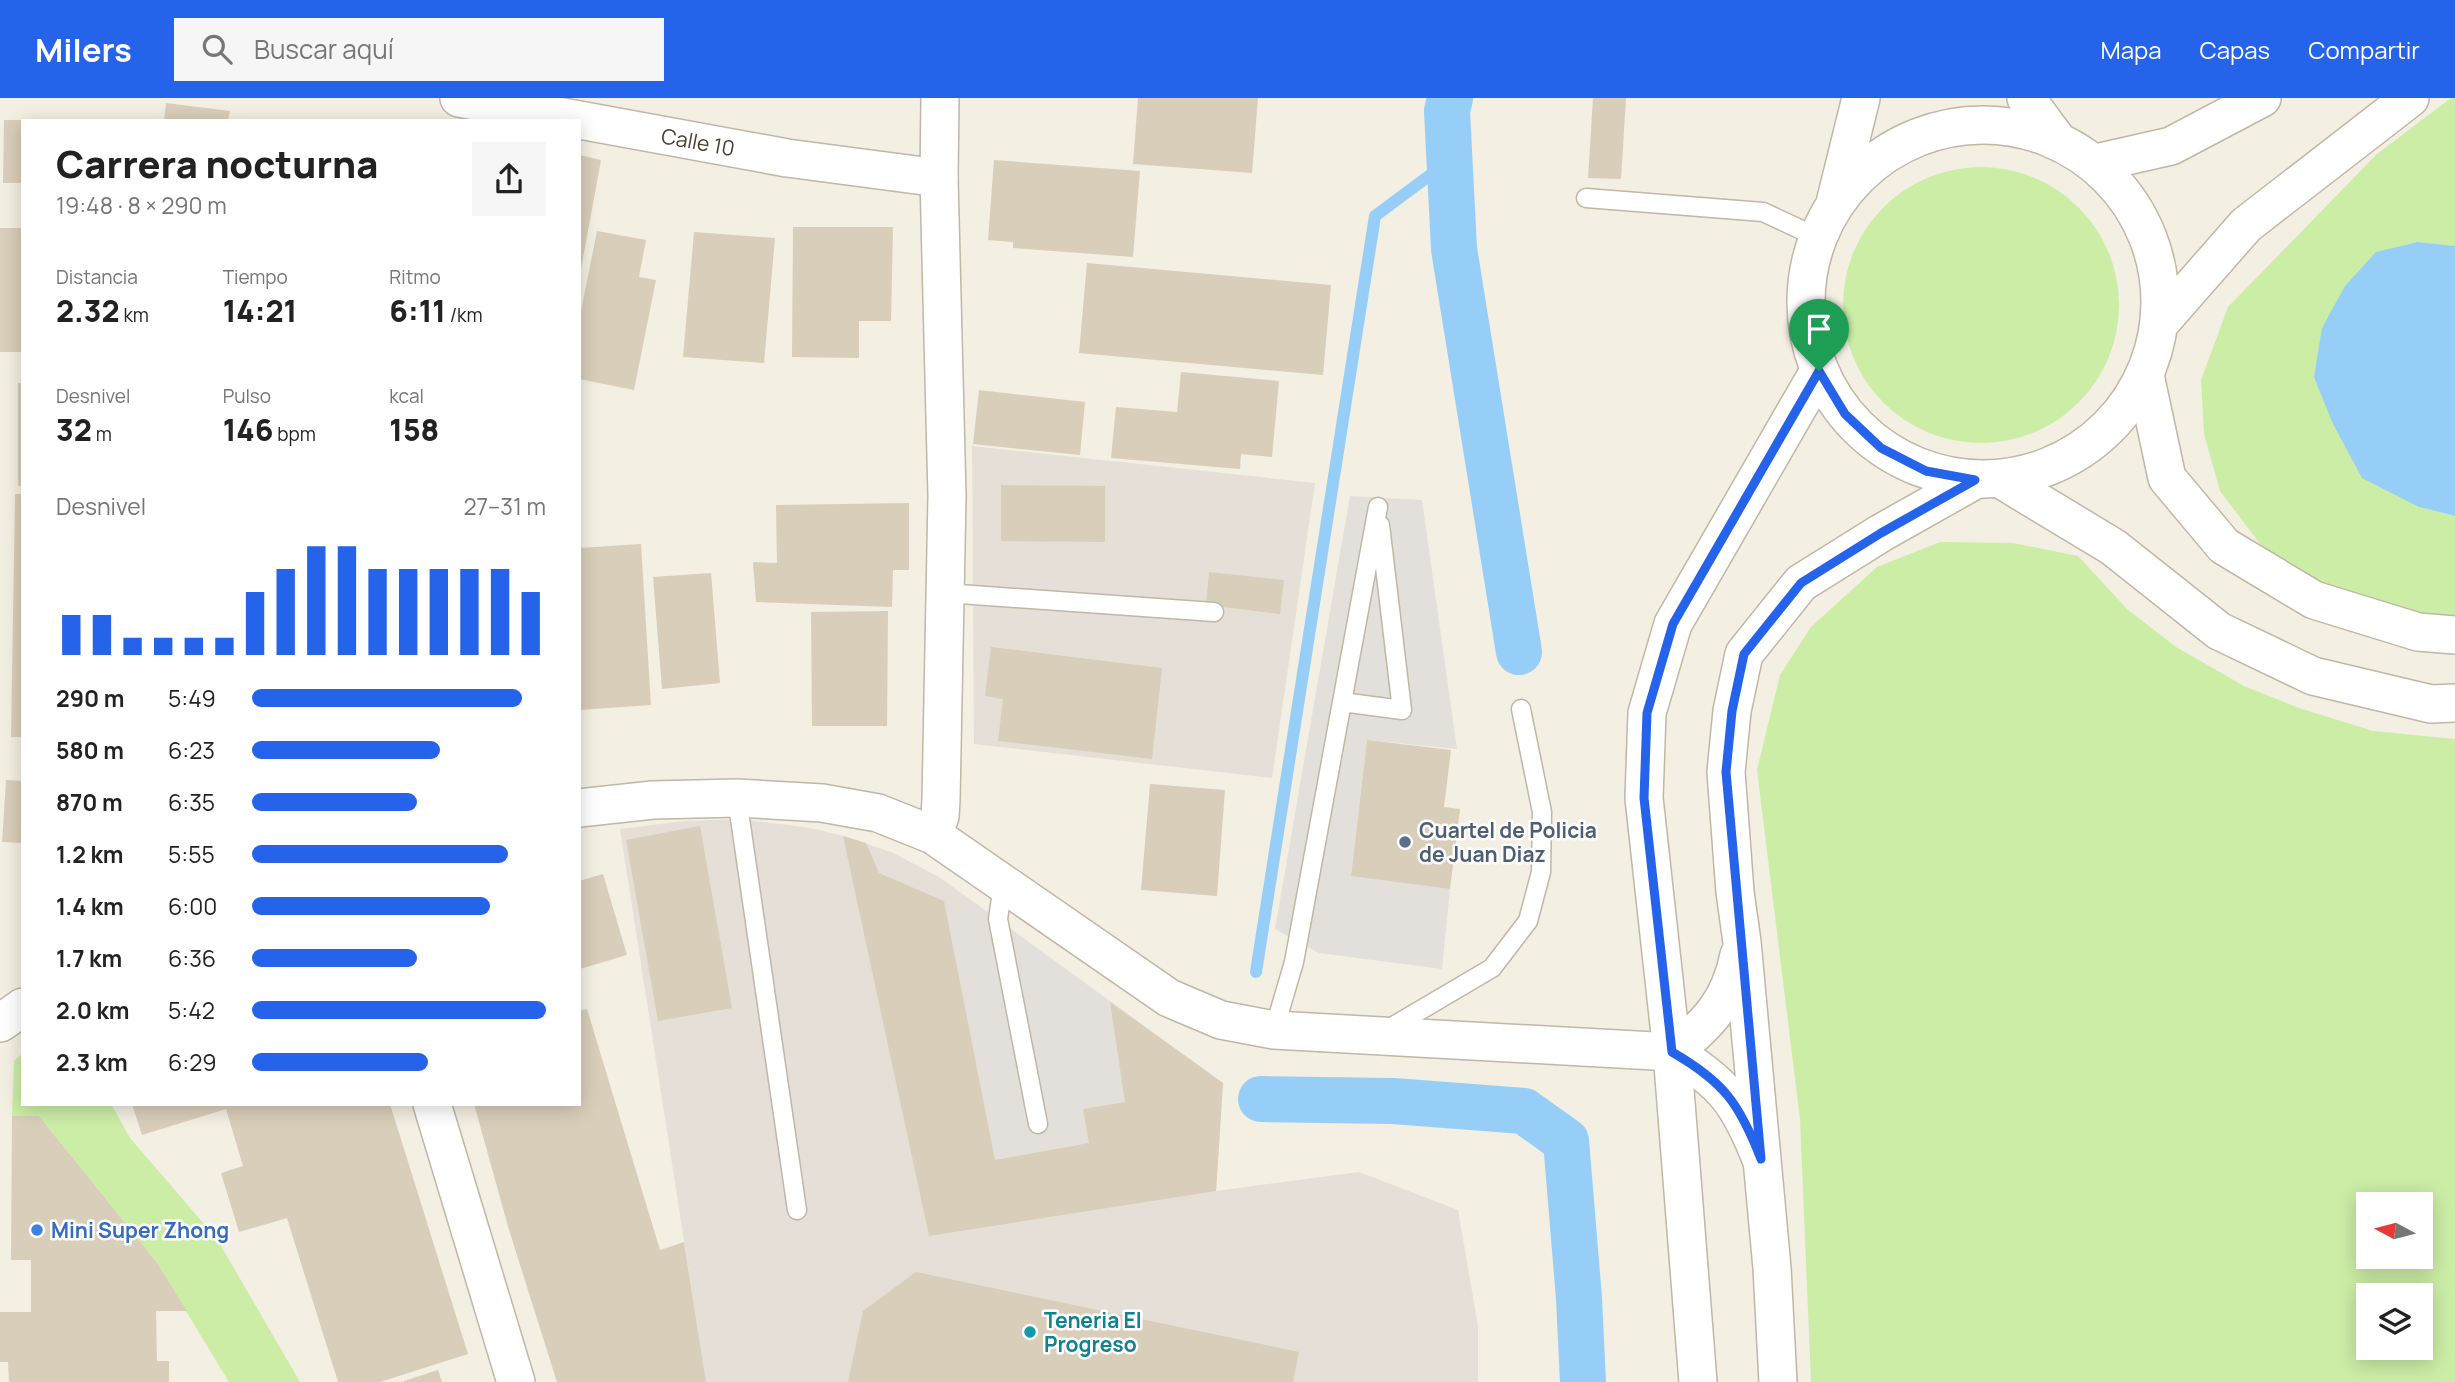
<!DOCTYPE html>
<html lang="es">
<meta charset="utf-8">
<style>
body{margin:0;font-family:Manrope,sans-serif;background:#f6f6f6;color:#222;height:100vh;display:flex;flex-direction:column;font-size:26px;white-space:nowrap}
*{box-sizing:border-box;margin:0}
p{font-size:23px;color:#767676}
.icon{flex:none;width:38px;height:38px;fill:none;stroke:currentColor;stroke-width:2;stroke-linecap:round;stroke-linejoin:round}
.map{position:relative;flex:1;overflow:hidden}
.drawer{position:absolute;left:21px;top:21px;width:560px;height:987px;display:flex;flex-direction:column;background:#fff;border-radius:0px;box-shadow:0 4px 18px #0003}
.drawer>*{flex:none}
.needle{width:46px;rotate:277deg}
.buttons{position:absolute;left:2356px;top:1094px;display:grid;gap:14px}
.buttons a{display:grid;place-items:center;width:77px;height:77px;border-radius:0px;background:#fff;box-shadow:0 4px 18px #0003;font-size:35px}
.pin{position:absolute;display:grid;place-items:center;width:60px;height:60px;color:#fff;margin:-72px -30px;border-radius:50% 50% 50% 0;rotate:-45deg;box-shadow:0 0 7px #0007}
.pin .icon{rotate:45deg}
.round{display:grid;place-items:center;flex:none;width:74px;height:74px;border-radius:0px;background:#f6f6f6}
.overview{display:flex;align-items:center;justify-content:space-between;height:119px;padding:0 35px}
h1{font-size:38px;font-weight:800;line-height:52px}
.metrics{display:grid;grid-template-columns:repeat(3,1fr);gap:10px;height:119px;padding:7px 35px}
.metrics div{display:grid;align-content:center}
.metrics b{font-size:30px;font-weight:800}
.metrics small{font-size:19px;font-weight:400}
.metrics p{font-size:19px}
.chart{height:196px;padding:14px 35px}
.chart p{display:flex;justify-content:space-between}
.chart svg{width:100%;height:126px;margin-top:7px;stroke:#2563eb;stroke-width:6}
ul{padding:0 35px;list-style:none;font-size:23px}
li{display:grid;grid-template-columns:112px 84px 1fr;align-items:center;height:52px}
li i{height:18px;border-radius:9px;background:#2563eb}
header{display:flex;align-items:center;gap:42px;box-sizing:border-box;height:98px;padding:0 35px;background:#2563eb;color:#fff}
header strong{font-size:33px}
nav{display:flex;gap:38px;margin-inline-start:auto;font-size:24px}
.search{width:490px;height:63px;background:#f6f6f6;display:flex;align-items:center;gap:18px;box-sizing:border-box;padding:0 24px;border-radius:0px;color:#767676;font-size:26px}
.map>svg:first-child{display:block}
.industrial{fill:#e5dfd8}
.green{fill:#cbeda6;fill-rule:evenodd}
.parking{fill:#e3e0dc}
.water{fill:#96cef8}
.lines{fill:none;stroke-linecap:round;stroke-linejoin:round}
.stream{stroke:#96cef8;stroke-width:12}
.canal{stroke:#96cef8;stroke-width:46}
.building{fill:#d9ceb9}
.lane-casing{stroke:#c0b7a4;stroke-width:21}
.street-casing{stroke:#c0b7a4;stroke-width:40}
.lane{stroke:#fff;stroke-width:18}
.street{stroke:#fff;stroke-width:37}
.route-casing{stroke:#fff;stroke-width:14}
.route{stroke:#2563eb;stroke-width:9}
.service-dot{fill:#5c6f8a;stroke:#fff;stroke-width:2.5}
.shop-dot{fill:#3f7fe0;stroke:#fff;stroke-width:2.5}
.culture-dot{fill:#0f9aa8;stroke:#fff;stroke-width:2.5}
.labels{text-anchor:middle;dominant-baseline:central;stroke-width:5;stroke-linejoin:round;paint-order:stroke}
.street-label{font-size:21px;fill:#463f32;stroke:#fff}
.service-label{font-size:21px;font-weight:bold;fill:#4e5e75;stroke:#fff;text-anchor:start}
.shop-label{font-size:21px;font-weight:bold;fill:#366cbe;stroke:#fff;text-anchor:start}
.culture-label{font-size:21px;font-weight:bold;fill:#0d838f;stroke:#fff;text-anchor:start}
</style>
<header>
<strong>Milers</strong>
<div class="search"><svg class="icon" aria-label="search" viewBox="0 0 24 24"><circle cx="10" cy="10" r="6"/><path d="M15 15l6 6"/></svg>Buscar aquí</div>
<nav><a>Mapa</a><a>Capas</a><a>Compartir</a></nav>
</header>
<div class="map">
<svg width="2455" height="1284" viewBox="0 0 2455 1284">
<rect width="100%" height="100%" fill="#f3efe2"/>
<path class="industrial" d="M972 348 1315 385 1272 680 974 646Z
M741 721 811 730 843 738 891 754 939 779 1223 985 1216 1093 1359 1074 1458 1112 1478 1228V1284H706L620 731 685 723Z"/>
<path class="green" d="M2451 0H2455V148L2418 144 2419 409 2455 418V520L2413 518 2327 494 2267 455 2220 393 2204 336 2201 282 2228 209 2377 56Z
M1843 207a138 138 0 1 1 276 0a138 138 0 1 1-276 0Z
M1940 444 2013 445 2078 458 2127 511 2176 549 2244 588 2299 610 2373 633 2455 641V1284H1811L1800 1021 1757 672 1780 577 1811 529 1877 469ZM2368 1106H2420V1158H2368ZM2368 1197H2420V1250H2368Z
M23 955V1006H111L130 1040 217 1141 300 1284H229L155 1162 39 1018H12L14 963Z"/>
<path class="parking" d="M1350 398 1422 402 1457 651 1367 642 1351 777 1450 791 1442 871 1319 855 1275 831Z
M944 803 959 816 974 804 1110 904 1125 1004 1083 1011 1089 1045 995 1062Z"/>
<path class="water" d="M2418 144 2455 148V418L2419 409 2362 380 2333 326 2314 279 2322 230 2345 188 2376 154Z"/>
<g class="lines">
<path class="stream" d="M1256 874 1375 118 1449 63"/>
<path class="canal" d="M1450 0 1447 13 1454 151 1519 554
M1261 1001 1393 1003 1524 1013 1566 1043 1579 1200 1583 1284"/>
</g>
<path class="building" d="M1138 0H1258L1252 75 1133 66Z
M1593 0H1626L1621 81 1588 80Z
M166 5 230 13 228 23H164Z
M4 22H23V85H3Z
M579 57 601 62 581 171H579Z
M994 62 1140 73 1133 159 1013 150V144L988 142Z
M793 129H893L891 223H859V260L792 259Z
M0 130H23V254H0Z
M597 133 646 142 639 179 656 182 634 292 579 281V223Z
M694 134 775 140 764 265 683 259Z
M1087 165 1331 187 1323 277 1079 255Z
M1181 274 1279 283 1272 359 1241 356 1240 371 1111 360 1116 309 1177 314Z
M18 285H23V388H18Z
M979 292 1085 304 1080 357 973 346Z
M1001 387 1105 388V444L1001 443Z
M15 396H23V639H11Z
M909 405V472H893L892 509 756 504 753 464 777 465 776 407Z
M641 446 651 607 579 612V450Z
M1209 474 1284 482 1280 516 1206 507Z
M711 475 720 585 662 591 653 479Z
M888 513 887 628H812L811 514Z
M991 549 1162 570 1152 661 998 643 1003 601 985 598Z
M1367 642 1451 652 1444 709 1460 711 1450 791 1351 778Z
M6 682 23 683V745L2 744Z
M1150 686 1225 692 1217 798 1141 792Z
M700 728 732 910 658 923 626 742Z
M843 738 866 745 879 775 944 803 995 1062 1089 1045 1083 1011 1125 1004 1110 904 1223 985 1216 1093 929 1138Z
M603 776 627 857 580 871 579 783Z
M587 911 660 1152 684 1144 706 1284H557L509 1132 474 1006H579V913Z
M132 1006H390L468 1256 380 1284H338L287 1120 239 1134 221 1075 243 1068 226 1011 142 1037Z
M12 1018H39L155 1162 187 1213H156L157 1263H169V1284H9L8 1264H0V1214H31V1162H11Z
M916 1174 1299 1254 1293 1284H848L863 1213Z
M438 1272 442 1284H404V1283Z"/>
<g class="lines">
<defs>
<path id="lane" d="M1586 100 1763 114 1819 140
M945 495 1214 514
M1342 604 1402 612 1380 427
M737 700 797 1112
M1003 786 998 821 1038 1026
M1274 932 1294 864 1378 409
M1385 933 1492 870 1528 823 1541 774 1542 714 1521 611"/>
<g id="street">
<path id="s1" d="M459 0 787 60 939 80"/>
<path d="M2026 0 2055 39"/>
<circle cx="1983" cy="204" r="177"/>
<path d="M2096 65 2171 48 2262 0"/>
<path d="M1836 101 1861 0"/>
<path d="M2160 225 2246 127 2410 0"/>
<path d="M2145 277 2167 380 2224 448 2314 502 2418 534 2455 537"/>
<path d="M2002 382 2113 449 2219 533 2313 578 2431 606 2455 605"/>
<path d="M579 710 653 702 737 700 822 705 878 715 933 737 1169 900 1221 922 1274 932 1672 954C1724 984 1739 1005 1761 1061"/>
<path d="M933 737 940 718 941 702 947 398 939 80 940 0"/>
<path d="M0 925 23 909"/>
<path d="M1672 954C1708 927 1730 903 1739 857"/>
<path d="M432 1006 516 1284"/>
<path d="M1698 1284 1672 954 1644 700 1647 615 1673 526 1819 273"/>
<path d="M1778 1284 1772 1170 1742 844 1735 794 1726 674 1732 613 1744 556 1801 485 1881 435 1975 382"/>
</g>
</defs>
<use href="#lane" class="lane-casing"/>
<use href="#street" class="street-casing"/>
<use href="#lane" class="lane"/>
<use href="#street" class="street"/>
</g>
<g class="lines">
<defs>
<path id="route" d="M1819 273 1845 316 1881 350 1926 373 1975 382 1881 435 1801 485 1744 556 1732 613 1726 674 1761 1061C1739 1005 1724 984 1672 954L1644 700 1647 615 1673 526Z"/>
</defs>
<use href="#route" class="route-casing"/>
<use href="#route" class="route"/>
</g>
<circle class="service-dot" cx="1405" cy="744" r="7"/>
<circle class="shop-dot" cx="37" cy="1132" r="7"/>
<circle class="culture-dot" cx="1030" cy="1234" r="7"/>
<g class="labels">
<g class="street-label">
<text stroke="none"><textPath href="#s1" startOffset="243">Calle 10</textPath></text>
</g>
<g class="service-label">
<text x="1419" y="732">Cuartel de Policia<tspan x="1419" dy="24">de Juan Diaz</tspan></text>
</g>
<g class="shop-label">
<text x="51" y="1132">Mini Super Zhong</text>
</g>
<g class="culture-label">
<text x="1044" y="1222">Teneria El<tspan x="1044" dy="24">Progreso</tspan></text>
</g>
</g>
</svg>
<div class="buttons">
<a><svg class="needle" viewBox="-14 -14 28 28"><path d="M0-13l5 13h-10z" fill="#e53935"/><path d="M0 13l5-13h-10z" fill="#767676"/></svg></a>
<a><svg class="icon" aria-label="layers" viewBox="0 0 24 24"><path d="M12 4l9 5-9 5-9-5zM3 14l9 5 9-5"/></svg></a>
</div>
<div class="pin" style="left:1819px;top:273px;background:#1e9e55"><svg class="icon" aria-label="arrive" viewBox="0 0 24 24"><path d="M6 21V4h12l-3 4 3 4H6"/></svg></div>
<section class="drawer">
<div class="overview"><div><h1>Carrera nocturna</h1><p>19:48 · 8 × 290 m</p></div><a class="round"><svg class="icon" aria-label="share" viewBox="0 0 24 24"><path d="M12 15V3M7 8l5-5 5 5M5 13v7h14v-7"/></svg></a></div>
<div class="metrics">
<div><p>Distancia</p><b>2.32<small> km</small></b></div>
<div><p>Tiempo</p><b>14:21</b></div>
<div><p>Ritmo</p><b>6:11<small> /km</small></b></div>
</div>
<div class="metrics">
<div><p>Desnivel</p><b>32<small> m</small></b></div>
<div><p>Pulso</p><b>146<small> bpm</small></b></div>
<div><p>kcal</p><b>158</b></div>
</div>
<div class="chart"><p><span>Desnivel</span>27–31 m</p>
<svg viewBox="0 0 160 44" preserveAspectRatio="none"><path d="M5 44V30M15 44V30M25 44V38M35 44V38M45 44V38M55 44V38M65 44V22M75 44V14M85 44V6M95 44V6M105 44V14M115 44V14M125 44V14M135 44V14M145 44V14M155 44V22"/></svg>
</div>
<ul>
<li><b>290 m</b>5:49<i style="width:92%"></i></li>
<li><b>580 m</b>6:23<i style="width:64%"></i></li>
<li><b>870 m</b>6:35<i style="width:56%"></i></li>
<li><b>1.2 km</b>5:55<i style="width:87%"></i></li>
<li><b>1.4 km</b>6:00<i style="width:81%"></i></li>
<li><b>1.7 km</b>6:36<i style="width:56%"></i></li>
<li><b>2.0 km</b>5:42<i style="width:100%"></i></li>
<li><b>2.3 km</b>6:29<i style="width:60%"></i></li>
</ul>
</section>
</div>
